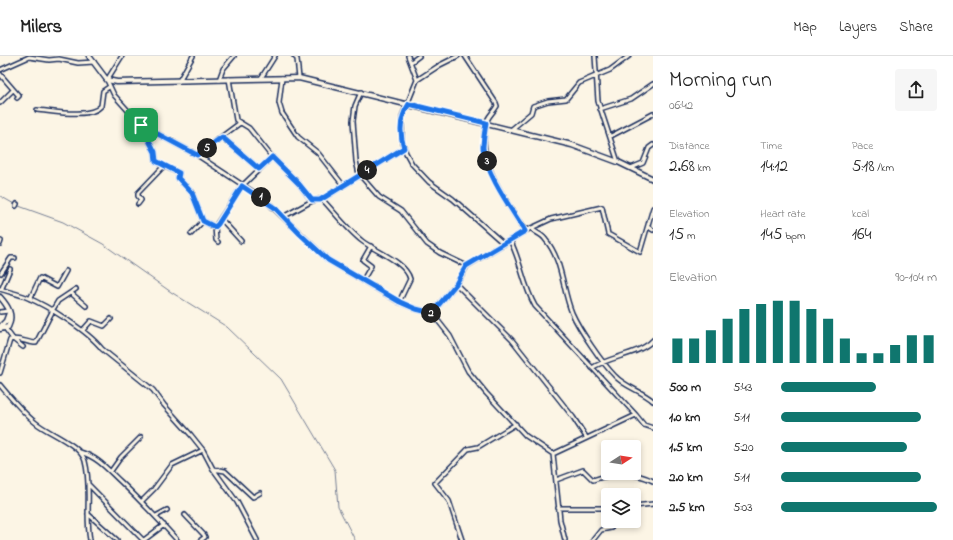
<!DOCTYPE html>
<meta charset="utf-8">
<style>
body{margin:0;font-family:"Indie Flower",sans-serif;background:#f6f6f6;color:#222;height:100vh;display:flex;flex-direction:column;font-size:15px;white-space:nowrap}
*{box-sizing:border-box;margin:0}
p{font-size:13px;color:#767676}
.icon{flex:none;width:22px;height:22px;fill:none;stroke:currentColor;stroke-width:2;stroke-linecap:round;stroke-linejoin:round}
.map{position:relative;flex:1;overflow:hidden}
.drawer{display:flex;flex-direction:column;background:#fff;width:300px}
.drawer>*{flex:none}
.needle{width:26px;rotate:78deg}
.fabs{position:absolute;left:601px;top:384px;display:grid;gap:8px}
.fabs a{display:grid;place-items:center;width:40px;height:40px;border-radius:4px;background:#fff;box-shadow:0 2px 6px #0003;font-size:20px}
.pin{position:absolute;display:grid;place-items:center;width:34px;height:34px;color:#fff;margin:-17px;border-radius:8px;box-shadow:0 2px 6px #0006}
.km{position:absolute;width:20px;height:20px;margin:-10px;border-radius:50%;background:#222;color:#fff;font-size:11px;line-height:20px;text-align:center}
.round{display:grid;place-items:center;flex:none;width:42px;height:42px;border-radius:4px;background:#f6f6f6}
.overview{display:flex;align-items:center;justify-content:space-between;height:68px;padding:0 16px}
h1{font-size:22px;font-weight:600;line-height:30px}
.figures{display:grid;grid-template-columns:repeat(3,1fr);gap:6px;height:68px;padding:4px 16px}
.figures div{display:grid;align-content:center}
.figures b{font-size:17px;font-weight:600}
.figures small{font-size:11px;font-weight:400}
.figures p{font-size:11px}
.chart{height:112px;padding:8px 16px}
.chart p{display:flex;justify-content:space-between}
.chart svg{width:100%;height:72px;margin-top:4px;stroke:#0f766e;stroke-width:6}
ul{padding:0 16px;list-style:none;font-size:13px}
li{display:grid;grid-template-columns:64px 48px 1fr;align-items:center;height:30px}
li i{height:10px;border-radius:5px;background:#0f766e}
header{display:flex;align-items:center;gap:24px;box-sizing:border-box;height:56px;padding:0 20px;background:#fff;border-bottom:1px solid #e0e0e0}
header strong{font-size:19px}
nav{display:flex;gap:22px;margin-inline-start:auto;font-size:14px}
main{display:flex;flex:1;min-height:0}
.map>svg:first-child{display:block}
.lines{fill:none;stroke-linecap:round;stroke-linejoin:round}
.stream{stroke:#767f94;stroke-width:1}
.street-casing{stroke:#1b2f5e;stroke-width:6}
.secondary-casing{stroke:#1b2f5e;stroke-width:7}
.street{stroke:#fcf5e5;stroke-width:3}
.secondary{stroke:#fcf5e5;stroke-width:4}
.route-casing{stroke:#fff;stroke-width:8}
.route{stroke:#1a73e8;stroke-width:5}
</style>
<header>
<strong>Milers</strong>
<nav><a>Map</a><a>Layers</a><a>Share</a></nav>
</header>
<main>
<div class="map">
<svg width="653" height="484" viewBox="0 0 653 484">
<rect width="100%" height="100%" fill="#fcf5e5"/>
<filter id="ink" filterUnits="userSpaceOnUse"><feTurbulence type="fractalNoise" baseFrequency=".025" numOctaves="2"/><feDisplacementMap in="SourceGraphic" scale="8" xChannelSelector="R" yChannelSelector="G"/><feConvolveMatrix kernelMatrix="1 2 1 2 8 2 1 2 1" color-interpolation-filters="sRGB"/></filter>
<g filter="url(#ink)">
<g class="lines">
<path class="stream" d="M0 140 16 149 63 166 103 188 171 236 227 271 281 323 335 414 338 451 355 484"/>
<defs>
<path id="street" d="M122 0 107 24 114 39 141 69 197 99 264 143 328 204 399 246 416 253 432 257 450 280 468 315 486 337 526 380 553 398 560 464 565 484
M294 0 297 3 299 22
M408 0 417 24 402 61V86L406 97 412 108 429 126 453 143 504 188
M465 0 496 47 497 50C493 57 487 61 486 68 476 107 506 144 525 175
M595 0 598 45 618 106
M411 6 419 0
M0 14 29 1 49 4 59 3 78 7 94 6
M0 18 19 40 17 42
M261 22 275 0
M282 22 279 47 282 57 298 81 318 97 343 129
M229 23 236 64 249 72 272 101 299 128 312 145
M219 24 223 13 234 0
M417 24 440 9 458 0
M179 25 193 0
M361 36 355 50 353 65 356 105 359 118 379 141 401 155 427 188 440 197 467 210
M0 47 13 34
M600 53 631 43 653 28
M37 54C52 55 90 63 101 50L103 35 109 31
M512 73 531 57 533 50 548 45 566 43 579 27 610 14 629 0
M611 80 653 58
M222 81 259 113
M197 99 240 67
M162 109 179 117 178 122 192 137 203 165 215 171 216 184 218 186
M631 112 643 107 649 92 653 89
M322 143C335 157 348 174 362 185 375 195 406 206 410 223L399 246
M138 148 141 144 138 140V137L162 112V109L156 105 155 96 142 71
M16 150 17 148
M283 161 312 145 322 143 404 92
M221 163 241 185
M215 171 242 130 272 101
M648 171 653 174
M531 172C535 177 542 178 545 183 563 204 562 233 572 257 579 273 602 307 615 320 625 331 642 335 653 345
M191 178 203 165
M510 184C521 205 523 229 535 250L636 359
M0 188 1 185
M1 217 11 202H15
M363 224 371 210 363 204 371 190
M456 228 512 284 573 361 586 381
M2 232 10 213
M0 233C9 236 18 238 26 241 48 250 88 275 102 293L153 334 164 349 191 379 203 394 213 413 237 446 257 484
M71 237 86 250
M30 243 40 222 57 231 66 215
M52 255 58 245 76 233
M0 256 9 255
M432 257 456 228 467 210 525 175 551 163 602 151 608 178 640 196 653 152
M5 272 13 283 23 291
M83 274 91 265 104 270 111 263
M592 312C610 300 639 299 653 284
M0 317 10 284C19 281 27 287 36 287L52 256
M0 329C11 342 22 356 36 367 48 377 81 389 85 405 92 431 85 458 90 484
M80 396C98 401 108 414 121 426 141 445 159 464 177 484
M553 398 636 359 644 369 653 372
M213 413 225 415 253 441 260 437
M111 415 121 401 141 381
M556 424 583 414 593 424C612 417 634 415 653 425
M88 428 143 484
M142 445 154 433 172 409 203 394
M634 450 653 448
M558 452H608
M88 458 117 484
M185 459 204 479 205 481 201 484
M156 460 167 454
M144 484 164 469
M462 484 449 445 435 427 468 393 478 391 516 368
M593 484 601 474 611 472 615 465"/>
<path id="secondary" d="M89 0 107 24 117 26 299 22 572 89 618 106 653 123
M0 241C8 250 14 259 8 271L0 273
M0 271 6 265 9 257"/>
</defs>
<use href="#street" class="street-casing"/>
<use href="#secondary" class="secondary-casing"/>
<use href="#street" class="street"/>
<use href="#secondary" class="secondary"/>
</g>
</g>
<g class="lines" filter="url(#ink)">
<defs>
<path id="route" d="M409 48 486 67C485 75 483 84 483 92 487 120 511 152 525 175L466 210 456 228 432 257 416 253 400 246 328 204 300 178 275 152 242 130 218 168 215 171 203 165 192 137 178 122 179 117 156 105 155 96 141 69 197 99 222 81 259 113 272 101 299 128 312 144H320L404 92C399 76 400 61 409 48Z"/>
</defs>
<use href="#route" class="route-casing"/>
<use href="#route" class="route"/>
</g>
</svg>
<div class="fabs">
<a><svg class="needle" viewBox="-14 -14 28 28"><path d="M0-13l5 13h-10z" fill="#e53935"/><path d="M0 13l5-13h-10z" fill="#767676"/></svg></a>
<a><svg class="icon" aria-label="layers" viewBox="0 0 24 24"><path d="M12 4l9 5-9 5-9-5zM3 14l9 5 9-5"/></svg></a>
</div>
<div class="pin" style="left:141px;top:69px;background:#1e9e55"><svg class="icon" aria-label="arrive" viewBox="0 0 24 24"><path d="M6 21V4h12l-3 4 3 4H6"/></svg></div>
<b class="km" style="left:261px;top:141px">1</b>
<b class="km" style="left:431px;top:257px">2</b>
<b class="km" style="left:487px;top:105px">3</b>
<b class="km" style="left:367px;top:114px">4</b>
<b class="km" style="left:207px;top:92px">5</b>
</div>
<section class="drawer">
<div class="overview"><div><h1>Morning run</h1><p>06:42</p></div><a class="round"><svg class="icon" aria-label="share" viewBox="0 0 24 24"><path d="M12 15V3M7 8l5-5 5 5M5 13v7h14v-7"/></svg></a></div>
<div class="figures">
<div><p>Distance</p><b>2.68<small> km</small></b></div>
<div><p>Time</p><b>14:12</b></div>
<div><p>Pace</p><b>5:18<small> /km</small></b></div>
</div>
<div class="figures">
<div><p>Elevation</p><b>15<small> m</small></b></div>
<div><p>Heart rate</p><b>145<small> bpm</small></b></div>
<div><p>kcal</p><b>164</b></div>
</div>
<div class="chart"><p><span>Elevation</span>90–104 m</p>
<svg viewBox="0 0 160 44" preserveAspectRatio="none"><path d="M5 44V29M15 44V29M25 44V24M35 44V17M45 44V11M55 44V8M65 44V6M75 44V6M85 44V11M95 44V17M105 44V29M115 44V38M125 44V38M135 44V33M145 44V27M155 44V27"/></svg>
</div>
<ul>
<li><b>500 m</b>5:43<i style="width:61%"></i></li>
<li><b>1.0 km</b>5:11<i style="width:90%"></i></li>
<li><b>1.5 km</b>5:20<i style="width:81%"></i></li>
<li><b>2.0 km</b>5:11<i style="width:90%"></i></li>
<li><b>2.5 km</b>5:03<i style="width:100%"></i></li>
</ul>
</section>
</main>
